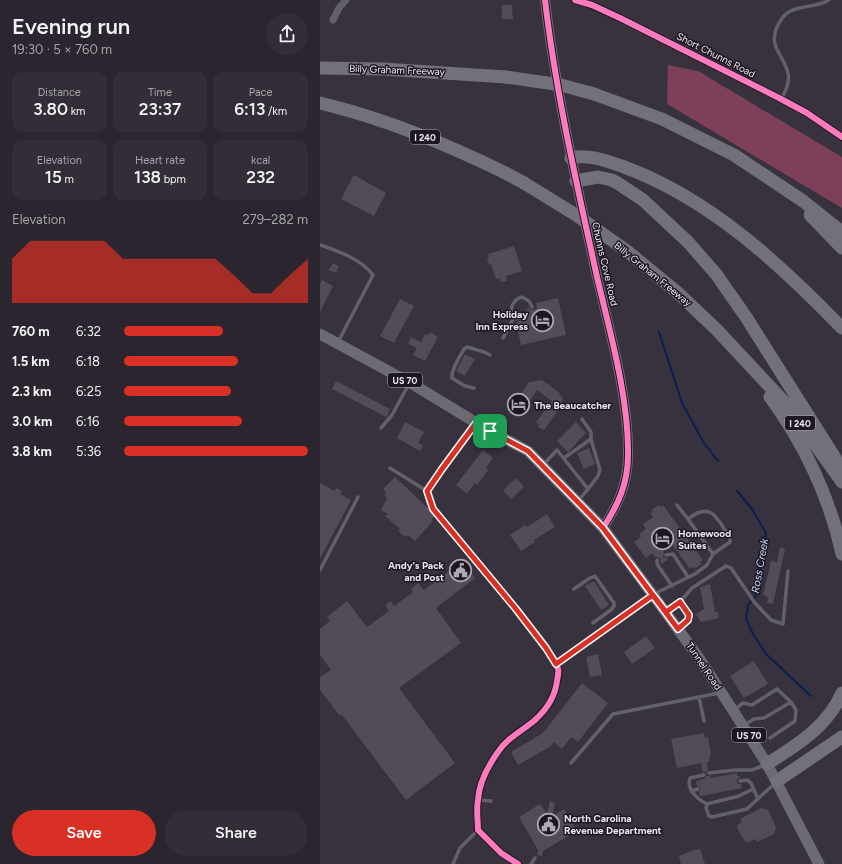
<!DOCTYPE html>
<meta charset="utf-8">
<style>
body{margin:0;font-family:Figtree,sans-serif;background:#322d36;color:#f1f3f6;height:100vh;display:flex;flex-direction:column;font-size:15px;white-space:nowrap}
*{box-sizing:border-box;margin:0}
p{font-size:13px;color:#a5a5aa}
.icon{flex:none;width:22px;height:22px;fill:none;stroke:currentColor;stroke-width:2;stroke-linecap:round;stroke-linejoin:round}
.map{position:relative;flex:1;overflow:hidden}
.sheet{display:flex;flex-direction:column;background:#2a252e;width:320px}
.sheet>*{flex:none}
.pin{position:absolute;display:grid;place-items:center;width:34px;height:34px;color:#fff;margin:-17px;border-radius:8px;box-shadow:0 2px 6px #0006}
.round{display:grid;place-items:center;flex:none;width:42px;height:42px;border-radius:21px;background:#322d36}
.overview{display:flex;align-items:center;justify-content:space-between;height:68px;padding:0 12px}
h1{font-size:22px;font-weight:600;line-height:30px}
.stats{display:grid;grid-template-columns:repeat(3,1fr);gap:6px;height:68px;padding:4px 12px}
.stats div{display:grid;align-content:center;border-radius:10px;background:#322d36;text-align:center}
.stats b{font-size:17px;font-weight:600}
.stats small{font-size:11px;font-weight:400}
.stats p{font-size:11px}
.chart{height:112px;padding:8px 12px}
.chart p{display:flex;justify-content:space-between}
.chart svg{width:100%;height:72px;margin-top:4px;fill:#d93025;opacity:.7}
.cta{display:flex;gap:8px;margin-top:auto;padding:8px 12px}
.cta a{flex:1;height:46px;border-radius:24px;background:#d93025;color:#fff;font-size:16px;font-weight:600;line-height:46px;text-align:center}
.cta a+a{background:#322d36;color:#f1f3f6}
ul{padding:0 12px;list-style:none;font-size:13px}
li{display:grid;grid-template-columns:64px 48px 1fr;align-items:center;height:30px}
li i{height:10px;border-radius:5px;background:#d93025}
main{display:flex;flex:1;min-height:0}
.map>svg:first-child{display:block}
.forest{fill:#7e3f59}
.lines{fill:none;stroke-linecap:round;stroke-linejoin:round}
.stream{stroke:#082051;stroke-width:2}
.building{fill:#534b56}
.lane{stroke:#626167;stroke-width:3.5}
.street{stroke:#626167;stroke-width:7}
.secondary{stroke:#6d6c73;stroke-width:10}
.primary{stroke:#6c6a72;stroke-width:11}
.highway{stroke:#72707a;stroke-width:13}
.highway-bridge{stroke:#72707a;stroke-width:13}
.cycleway-casing{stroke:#1d1722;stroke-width:8}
.cycleway{stroke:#fd7abc;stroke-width:6}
.route-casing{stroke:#fff;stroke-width:8}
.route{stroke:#d93025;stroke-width:5}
.labels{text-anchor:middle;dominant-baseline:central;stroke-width:3;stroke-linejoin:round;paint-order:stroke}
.shield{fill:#1d1722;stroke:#afa8b6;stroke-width:1}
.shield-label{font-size:9px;font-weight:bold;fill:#eee6f6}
.street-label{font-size:10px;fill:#eee6f6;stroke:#1d1722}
.poi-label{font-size:10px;font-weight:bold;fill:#eee6f6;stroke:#1d1722;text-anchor:start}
.water-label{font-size:11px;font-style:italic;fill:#c2d6f9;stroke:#1d1722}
</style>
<main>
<section class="sheet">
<div class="overview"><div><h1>Evening run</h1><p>19:30 · 5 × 760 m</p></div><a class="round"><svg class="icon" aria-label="share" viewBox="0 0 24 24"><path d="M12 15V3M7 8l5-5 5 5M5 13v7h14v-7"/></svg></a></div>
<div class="stats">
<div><p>Distance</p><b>3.80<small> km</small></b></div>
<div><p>Time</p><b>23:37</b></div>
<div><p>Pace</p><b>6:13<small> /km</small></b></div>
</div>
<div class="stats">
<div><p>Elevation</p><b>15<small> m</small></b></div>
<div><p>Heart rate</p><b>138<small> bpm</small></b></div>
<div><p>kcal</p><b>232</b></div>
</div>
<div class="chart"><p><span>Elevation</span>279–282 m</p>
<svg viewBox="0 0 160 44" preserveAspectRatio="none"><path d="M0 44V17L10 6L20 6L30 6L40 6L50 6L60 17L70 17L80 17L90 17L100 17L110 17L120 27L130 38L140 38L150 27L160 17V44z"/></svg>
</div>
<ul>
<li><b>760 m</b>6:32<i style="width:54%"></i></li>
<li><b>1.5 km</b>6:18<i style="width:62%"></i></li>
<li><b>2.3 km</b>6:25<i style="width:58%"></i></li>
<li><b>3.0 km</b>6:16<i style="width:64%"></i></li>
<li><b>3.8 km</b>5:36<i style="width:100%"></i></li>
</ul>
<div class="cta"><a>Save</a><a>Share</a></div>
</section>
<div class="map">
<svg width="522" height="864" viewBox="0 0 522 864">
<rect width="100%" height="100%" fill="#38313e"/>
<path class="forest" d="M348 65 378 71 522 157V208L347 104Z"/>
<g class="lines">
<path class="stream" d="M339 332 362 403 384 443 398 461
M417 491 432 509 446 533 443 555 435 597 428 605 426 619 433 634 446 654 491 696"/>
</g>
<path class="building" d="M182 5H192L193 19H182Z
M34 175 66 193 54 216 21 199Z
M194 246 202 271 186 276 187 281 181 282 180 278 176 279 171 264 169 265 167 259 169 258 168 254Z
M13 263 19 266 16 273 9 270Z
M2 280 13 286 0 312V284Z
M238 298 246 335 201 345 196 322 208 319 209 315 205 314 208 307 211 310 215 309 217 310 216 303Z
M80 299 94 306 74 343 60 336Z
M110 332 118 337 105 361 93 355 97 348 88 344 91 337 101 342 105 334 109 335Z
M145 354 155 359 145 376 136 371Z
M222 380 240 393 239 394 243 398 241 404 242 405 224 430 218 427 219 425 216 422 232 401 217 390 201 414 190 408 195 400 196 401 209 382Z
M16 381 70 409 67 416 66 417 12 389Z
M85 422 104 432 98 443 103 445 100 451 77 438Z
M256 422 266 433 248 452 237 441Z
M269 448 275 464 264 469 257 453Z
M163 450 173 458 166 468 168 470 157 485 155 483 147 494 136 485Z
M75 477 110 510 109 511 115 516 111 520 113 521 95 541 88 535 85 537 78 531 80 529 65 516 68 514 61 510 67 498 64 494 66 492 63 489Z
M196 478 204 487 191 499 183 490Z
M0 483 15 491 16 488 22 491 20 494 31 500 0 559Z
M339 505 341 507 343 505 383 560 380 562 382 564 374 569 373 567 370 569 350 541 341 547 344 552 343 557 349 559 341 564 340 558 335 557 332 553 326 558 314 542 321 537 319 534 326 529 323 524 333 517 330 513 333 512 331 510Z
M227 514 235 527 214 540 215 542 201 551 190 535 205 525 207 527Z
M460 547 465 549 453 604 447 603 448 597 443 595 451 561 457 562Z
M143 561 155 578 116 608 141 643 79 688 135 763 86 800 22 715 20 716 0 690V677L11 670 0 655V629L10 621 7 617 27 601 47 627 69 611 65 605 71 601 74 606 93 592 91 589 98 583 104 590Z
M274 581 289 605 281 610 265 586Z
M390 584 395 612H398L399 618 381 622 376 614 384 609 380 587Z
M326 636 335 648 312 664 304 652Z
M278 654 282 675 270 677 266 657Z
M434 661 448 684 424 698 410 676Z
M262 683 288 703 258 742 251 737 242 749 234 742 231 746 198 765 191 752 223 733Z
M384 733 385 738 388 737 391 755 389 756 390 761 387 762 388 770 386 772H383L381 763 357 768 351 739Z
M417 773V776H420V778L417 779V782L418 784H421L422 788 381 796 379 795V792L381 788 377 786 376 781 384 779 387 776H390V778Z
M230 801 235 803 232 817 244 809 257 831 223 851 222 856 217 855 218 850 199 817 220 804 227 814Z
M441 808 448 810 456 827 454 834 437 842 436 839 426 843 417 828 418 827 417 825 422 822 420 819Z
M376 849 377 850 380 849 385 864H361L359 856Z"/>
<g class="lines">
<path class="lane" d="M461 99C466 91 470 82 468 73 464 56 448 46 457 27 459 23 462 17 466 14 476 5 496 8 509 0
M0 245C18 251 41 259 53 275L18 342
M206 317 193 319 191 315C191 306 193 300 202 297L209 301 212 307
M183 338 193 319
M154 388 145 386 132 378C131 369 140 357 144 349L147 347 164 352 170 355
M262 419 271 432V439L280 470 278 476 268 489
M61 428 72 415 89 384
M244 458 271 439
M223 465 237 450 268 489 258 501
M70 468 107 491 113 509 196 609 226 648 236 664
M107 491 122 469 156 424
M368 519 393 554
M346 555 353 554 368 577
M337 560V564L352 586
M0 570 38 497
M254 589 270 578 275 576 294 603V606L292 609 273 623
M334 594 375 574 387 565 393 554 410 542V538C398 520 392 500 368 519L357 505
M347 612 360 602 372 588 406 566 411 568 435 603 451 620 463 624 468 571
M359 628 369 617 360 602
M379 697 384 721
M414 710 423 703 432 705 457 689 471 702
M424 725 434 719 444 718 471 702 476 710 475 721 450 738
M251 763 293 714 399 693
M389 773 415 770H432L445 765
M384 775 370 778C366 789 377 799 387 804L386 808 389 816 392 817 427 809 455 783
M420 781 427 780 431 783 438 799
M371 791 378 789
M159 800 171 801
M387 804 419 796 433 789
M133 864 140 848 158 830
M211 864 215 858"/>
<path class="street" d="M255 0 272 5 300 18 461 99 487 113 522 137
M13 20 19 8 26 0
M198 864 181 853 158 830C158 820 156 810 158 800 159 783 168 766 178 752 187 738 202 731 215 720 226 710 235 697 237 681 238 674 240 670 236 664L333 595"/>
<path class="secondary" d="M225 0C236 94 257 185 277 277 290 332 309 399 308 455 308 484 298 505 283 528"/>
<path class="primary" d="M0 334 94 385 168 430 208 451 283 528 333 595 379 658 414 712 447 764 499 864"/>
<path class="highway" d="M0 68 63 69 186 77
M274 94 342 119 414 155 483 201 522 232
M0 103C42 113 82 127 122 144 150 156 178 168 204 183
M251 158C269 154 287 161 304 167 389 198 460 264 522 328
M256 181 278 177 292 180 299 184 323 200 368 242 396 274 426 317 522 469
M490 215 522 248
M307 251 358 293 397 330 467 405 522 482
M450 397C484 443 510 498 522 554
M447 764C477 745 507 727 522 693
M457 781 522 737"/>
<path class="highway-bridge" d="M186 77 241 85 274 94
M204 183 256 215 307 251"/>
<defs>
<path id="cycleway" d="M225 0C236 94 257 185 277 277 290 332 309 399 308 455 308 484 298 505 283 528
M255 0 272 5 300 18 461 99 487 113 522 137
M198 864 181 853 158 830C158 820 156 810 158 800 159 783 168 766 178 752 187 738 202 731 215 720 226 710 235 697 237 681 238 674 240 670 236 664L333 595"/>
</defs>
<use href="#cycleway" class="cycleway-casing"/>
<use href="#cycleway" class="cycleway"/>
</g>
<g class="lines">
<defs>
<path id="route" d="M170 431 208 451 283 528 358 629 368 620 369 615 360 602 346 612 333 595 236 664 226 648 196 609 113 509 107 491 122 469 156 423 170 431"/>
</defs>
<use href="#route" class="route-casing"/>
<use href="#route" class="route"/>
</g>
<defs>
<symbol id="hotel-ring" viewBox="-11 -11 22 22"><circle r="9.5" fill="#1d1722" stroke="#aea7b6" stroke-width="1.5"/><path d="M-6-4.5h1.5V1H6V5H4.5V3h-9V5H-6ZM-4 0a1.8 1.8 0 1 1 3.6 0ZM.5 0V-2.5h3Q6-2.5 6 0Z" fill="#aea7b6"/></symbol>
<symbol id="civic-ring" viewBox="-11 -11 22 22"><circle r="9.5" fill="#1d1722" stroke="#aea7b6" stroke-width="1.5"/><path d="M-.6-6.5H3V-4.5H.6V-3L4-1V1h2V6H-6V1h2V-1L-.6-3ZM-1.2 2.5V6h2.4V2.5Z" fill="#aea7b6"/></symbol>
</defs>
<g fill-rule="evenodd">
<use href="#hotel-ring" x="210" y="308" width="25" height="25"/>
<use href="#hotel-ring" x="186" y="392" width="25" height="25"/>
<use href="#hotel-ring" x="330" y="526" width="25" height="25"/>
<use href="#civic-ring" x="128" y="558" width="25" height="25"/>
<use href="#civic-ring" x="216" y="812" width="25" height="25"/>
</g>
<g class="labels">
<g class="shield">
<rect x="90" y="130" width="30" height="14" rx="3"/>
<rect x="68" y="373" width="34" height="14" rx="3"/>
<rect x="465" y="416" width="30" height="14" rx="3"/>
<rect x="412" y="728" width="34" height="14" rx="3"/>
</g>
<g class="shield-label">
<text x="105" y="137">I 240</text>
<text x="85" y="380">US 70</text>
<text x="480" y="423">I 240</text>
<text x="429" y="735">US 70</text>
</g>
<g class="street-label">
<text transform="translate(396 55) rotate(27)">Short Chunns Road</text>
<text transform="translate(77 70) rotate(2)">Billy Graham Freeway</text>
<text transform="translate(285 264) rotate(77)">Chunns Cove Road</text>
<text transform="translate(333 274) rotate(39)">Billy Graham Freeway</text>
<text transform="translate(384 666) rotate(56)">Tunnel Road</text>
</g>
<g class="poi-label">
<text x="208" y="314" text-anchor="end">Holiday<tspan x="208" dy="12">Inn Express</tspan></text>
<text x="214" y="405">The Beaucatcher</text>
<text x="358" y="533">Homewood<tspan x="358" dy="12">Suites</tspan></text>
<text x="124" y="565" text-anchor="end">Andy's Pack<tspan x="124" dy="12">and Post</tspan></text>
<text x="244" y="818">North Carolina<tspan x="244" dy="12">Revenue Department</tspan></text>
</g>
<g class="water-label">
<text transform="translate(440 566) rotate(-80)">Ross Creek</text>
</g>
</g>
</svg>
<div class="pin" style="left:170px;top:431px;background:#1e9e55"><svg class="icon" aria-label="arrive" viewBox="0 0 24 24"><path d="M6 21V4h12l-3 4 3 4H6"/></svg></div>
</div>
</main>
